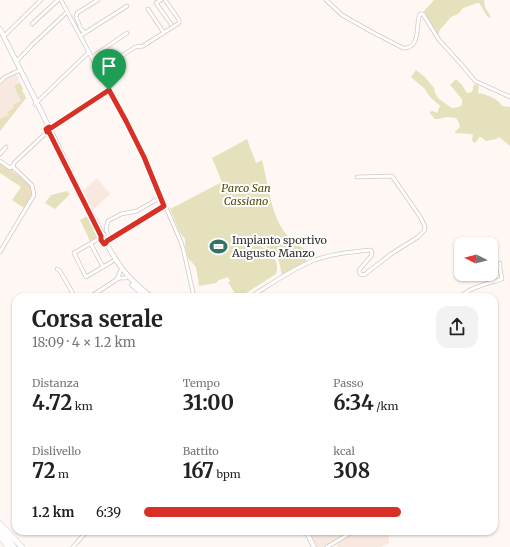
<!DOCTYPE html>
<html lang="it">
<meta charset="utf-8">
<style>
body{margin:0;font-family:Merriweather,serif;background:#f2f2f2;color:#222;height:100vh;display:flex;flex-direction:column;font-size:15px;white-space:nowrap}
*{box-sizing:border-box;margin:0}
p{font-size:13px;color:#767676}
.icon{flex:none;width:22px;height:22px;fill:none;stroke:currentColor;stroke-width:2;stroke-linecap:round;stroke-linejoin:round}
.map{position:relative;flex:1;overflow:hidden}
.side{position:absolute;left:12px;top:293px;width:486px;height:242px;display:flex;flex-direction:column;background:#fff;border-radius:12px;box-shadow:0 1px 3px #0004}
.side>*{flex:none}
.needle{width:26px;rotate:276deg}
.tools{position:absolute;left:454px;top:237px;display:grid;gap:8px}
.tools a{display:grid;place-items:center;width:44px;height:44px;border-radius:8px;background:#fff;box-shadow:0 1px 3px #0004;font-size:20px}
.pin{position:absolute;display:grid;place-items:center;width:34px;height:34px;color:#fff;margin:-41px -17px;border-radius:50% 50% 50% 0;rotate:-45deg;box-shadow:0 0 4px #0007}
.pin .icon{rotate:45deg}
.round{display:grid;place-items:center;flex:none;width:42px;height:42px;border-radius:12px;background:#f2f2f2}
.headline{display:flex;align-items:center;justify-content:space-between;height:68px;padding:0 20px}
h1{font-size:22px;font-weight:700;line-height:30px}
.figures{display:grid;grid-template-columns:repeat(3,1fr);gap:6px;height:68px;padding:4px 20px}
.figures div{display:grid;align-content:center}
.figures b{font-size:20px;font-weight:700}
.figures small{font-size:11px;font-weight:400}
.figures p{font-size:11px}
ul{padding:0 20px;list-style:none;font-size:13px}
li{display:grid;grid-template-columns:64px 48px 1fr;align-items:center;height:30px}
li i{height:10px;border-radius:5px;background:#d93025}
.map>svg:first-child{display:block}
.built{fill:#f8e8e0}
.green{fill:#e6e1bd}
.lines{fill:none;stroke-linecap:round;stroke-linejoin:round}
.stream{stroke:#fdceda;stroke-width:1}
.minor-casing{stroke:#d1c9c5;stroke-width:4.5}
.major-casing{stroke:#d1c9c5;stroke-width:5.5}
.highway-casing{stroke:#d1c9c5;stroke-width:6}
.minor{stroke:#fff;stroke-width:3}
.major{stroke:#fff;stroke-width:4}
.highway{stroke:#fff;stroke-width:5}
.route-casing{stroke:#fff;stroke-width:8}
.route{stroke:#d93025;stroke-width:5}
.labels{text-anchor:middle;dominant-baseline:central;stroke-width:4;stroke-linejoin:round;paint-order:stroke}
.park-label{font-size:11px;font-style:italic;fill:#534a09;stroke:#fff}
.poi-label{font-size:11px;fill:#353230;stroke:#fff;text-anchor:start}
</style>
<div class="map">
<svg width="510" height="547" viewBox="0 0 510 547">
<rect width="100%" height="100%" fill="#fff7f3"/>
<path class="built" d="M16 74 23 89 22 90 26 98 0 131V83L3 80Z
M97 178 110 194 93 210 83 191Z
M303 531H389V543L381 547H338L336 544 330 547H311Z"/>
<path class="green" d="M434 0H484L485 7 491 17 490 18 487 16 479 3H477L463 8 458 14 451 17 439 31 438 37 424 11Z
M416 70 425 77 434 88 435 93 439 99 452 108 459 107 462 105V100L461 98 450 85 456 79 462 85 467 93 472 92 474 85 476 84 479 86 478 93C486 94 499 99 502 106L510 107V146L499 137 496 139 486 141 481 137H479L476 142 474 143 472 140 473 135 471 134 455 133V132L460 127 459 123 456 118 446 117 439 119H435L429 112 433 111 437 113 440 106 429 96 425 89 412 78 411 77Z
M20 83 23 89 22 90 26 98 0 131V119L9 115 7 112 14 108 13 105 21 101 14 86Z
M247 139 256 163 262 160C268 183 271 216 286 234 289 238 293 242 297 245 301 247 304 248 307 251L306 262 300 266 282 275C280 271 281 266 279 262 277 252 261 244 252 239 255 245 260 246 265 249 273 255 280 264 276 274L240 297H237L228 282 230 281 228 277 219 280 216 283 199 286 196 267 188 258 186 251 185 244V239L180 233 170 209 222 182 212 158Z
M0 163 10 169 12 168 13 169 12 171 31 184 33 194 24 208 12 200 21 187 0 173Z
M67 191 70 194 55 209 45 203 51 195Z
M87 216 97 237 90 241 80 220Z"/>
<g class="lines">
<path class="stream" d="M0 169H3L22 181 27 190 26 195 24 197"/>
<defs>
<path id="minor" d="M61 0 70 17 126 121 144 157 181 242 184 252 194 297
M161 0 156 3 171 24
M326 0 342 15 372 32 403 48C422 49 415 23 420 14H423L439 40 461 64 475 81 510 97
M148 9 164 33
M32 24 58 0
M85 33 81 29 76 17 77 13 98 0
M4 36 41 0
M80 36 127 6
M92 57 127 33
M16 62 32 45 67 12
M99 71 135 47 143 46 179 23V20L165 0
M0 82 5 77 18 71
M35 104 89 52
M51 128 109 90
M0 154 6 147
M0 161 10 168 13 166
M100 238 74 253 86 277 113 261
M110 239 106 229 108 221 121 214 137 211 161 197
M108 240 165 205
M91 244 103 267
M0 252 34 195 32 185 13 167 14 163 47 132
M57 269 60 271 75 297
M117 278 119 275 120 271
M90 297 116 280 120 278H126
M250 297C270 285 289 271 310 262 328 254 351 252 371 250L372 255 359 270 360 274 364 275 391 254 418 237 424 231 425 227 421 218 392 176 357 177
M460 297C466 292 472 288 480 286 487 283 494 282 502 279L500 269V263
M73 547 87 531
M327 547 352 532"/>
<path id="major" d="M0 29 49 127 51 128V131L49 132H47L46 129 49 127
M51 131 82 196 103 235
M102 235H104L106 240 107 242 105 243H103L101 239 100 236Z
M106 243C120 268 129 280 152 297
M132 285 146 297
M306 531 314 547"/>
<path id="highway" d="M0 524 22 547
M0 529 14 547
M0 536 8 547"/>
</defs>
<use href="#minor" class="minor-casing"/>
<use href="#major" class="major-casing"/>
<use href="#highway" class="highway-casing"/>
<use href="#minor" class="minor"/>
<use href="#major" class="major"/>
<use href="#highway" class="highway"/>
</g>
<g class="lines">
<defs>
<path id="route" d="M109 90 126 121 144 157 164 206 107 241 106 243 104 244 101 240V236L49 132H47L46 129 49 127 51 128Z"/>
</defs>
<use href="#route" class="route-casing"/>
<use href="#route" class="route"/>
</g>
<defs>
<symbol id="stadium-bare" viewBox="-9 -9 18 18"><path d="M0-5a6.5 5 0 1 0 0 10a6.5 5 0 1 0 0-10ZM-3.5-1.8h7v3.6h-7Z" fill="#327566" stroke="#fff" stroke-width="2.5" paint-order="stroke"/></symbol>
</defs>
<g fill-rule="evenodd">
<use href="#stadium-bare" x="206" y="234" width="25" height="25"/>
</g>
<g class="labels">
<g class="park-label">
<text x="246" y="188">Parco San<tspan x="246" dy="13">Cassiano</tspan></text>
</g>
<g class="poi-label">
<text x="232" y="240">Impianto sportivo<tspan x="232" dy="13">Augusto Manzo</tspan></text>
</g>
</g>
</svg>
<div class="tools">
<a><svg class="needle" viewBox="-14 -14 28 28"><path d="M0-13l5 13h-10z" fill="#e53935"/><path d="M0 13l5-13h-10z" fill="#767676"/></svg></a>
</div>
<div class="pin" style="left:109px;top:90px;background:#1e9e55"><svg class="icon" aria-label="arrive" viewBox="0 0 24 24"><path d="M6 21V4h12l-3 4 3 4H6"/></svg></div>
<section class="side">
<div class="headline"><div><h1>Corsa serale</h1><p>18:09 · 4 × 1.2 km</p></div><a class="round"><svg class="icon" aria-label="share" viewBox="0 0 24 24"><path d="M12 15V3M7 8l5-5 5 5M5 13v7h14v-7"/></svg></a></div>
<div class="figures">
<div><p>Distanza</p><b>4.72<small> km</small></b></div>
<div><p>Tempo</p><b>31:00</b></div>
<div><p>Passo</p><b>6:34<small> /km</small></b></div>
</div>
<div class="figures">
<div><p>Dislivello</p><b>72<small> m</small></b></div>
<div><p>Battito</p><b>167<small> bpm</small></b></div>
<div><p>kcal</p><b>308</b></div>
</div>
<ul>
<li><b>1.2 km</b>6:39<i style="width:77%"></i></li>
</ul>
</section>
</div>
